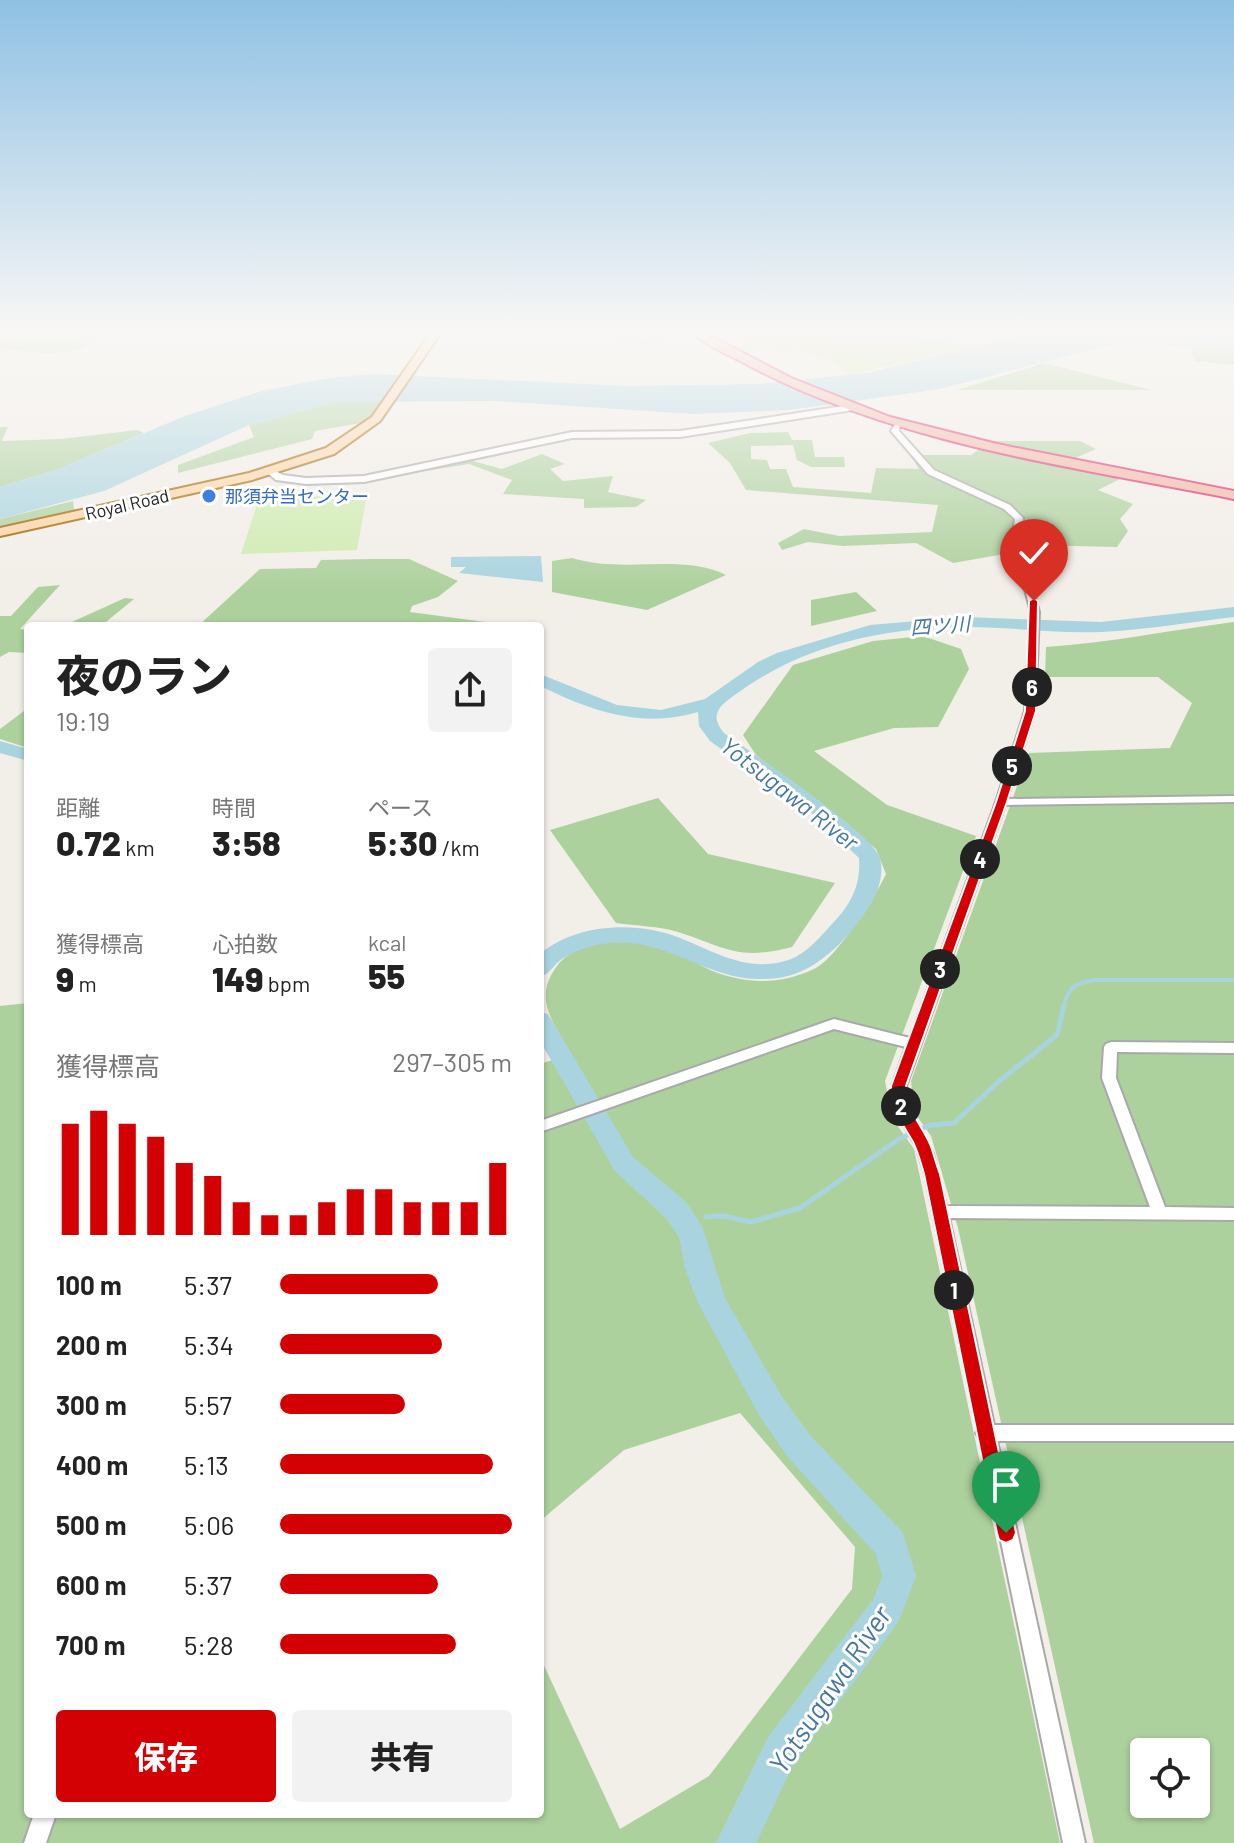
<!DOCTYPE html>
<html lang="ja">
<meta charset="utf-8">
<style>
body{margin:0;font-family:Barlow,"Noto Sans JP",sans-serif;background:#f2f2f2;color:#222;height:100vh;display:flex;flex-direction:column;font-size:30px;white-space:nowrap}
*{box-sizing:border-box;margin:0}
p{font-size:26px;color:#767676}
.icon{flex:none;width:44px;height:44px;fill:none;stroke:currentColor;stroke-width:2;stroke-linecap:round;stroke-linejoin:round}
.map{position:relative;flex:1;overflow:hidden}
.sheet{position:absolute;left:24px;top:622px;width:520px;height:1196px;display:flex;flex-direction:column;background:#fff;border-radius:8px;box-shadow:0 2px 6px #0004}
.sheet>*{flex:none}
.fabs{position:absolute;left:1130px;top:1738px;display:grid;gap:16px}
.fabs a{display:grid;place-items:center;width:80px;height:80px;border-radius:8px;background:#fff;box-shadow:0 2px 6px #0004;font-size:40px}
.pin{position:absolute;display:grid;place-items:center;width:68px;height:68px;color:#fff;margin:-82px -34px;border-radius:50% 50% 50% 0;rotate:-45deg;box-shadow:0 0 8px #0007}
.pin .icon{rotate:45deg}
.km{position:absolute;width:40px;height:40px;margin:-20px;border-radius:50%;background:#222;color:#fff;font-size:22px;line-height:40px;text-align:center}
.round{display:grid;place-items:center;flex:none;width:84px;height:84px;border-radius:8px;background:#f2f2f2}
.head{display:flex;align-items:center;justify-content:space-between;height:136px;padding:0 32px}
h1{font-size:44px;font-weight:800;line-height:60px}
.metrics{display:grid;grid-template-columns:repeat(3,1fr);gap:12px;height:136px;padding:8px 32px}
.metrics div{display:grid;align-content:center}
.metrics b{font-size:34px;font-weight:800}
.metrics small{font-size:22px;font-weight:400}
.metrics p{font-size:22px}
.chart{height:224px;padding:16px 32px}
.chart p{display:flex;justify-content:space-between}
.chart svg{width:100%;height:144px;margin-top:8px;stroke:#d30004;stroke-width:6}
.primary-button{display:flex;gap:16px;margin-top:auto;padding:16px 32px}
.primary-button a{flex:1;height:92px;border-radius:8px;background:#d30004;color:#fff;font-size:32px;font-weight:800;line-height:92px;text-align:center}
.primary-button a+a{background:#f2f2f2;color:#222}
ul{padding:0 32px;list-style:none;font-size:26px}
li{display:grid;grid-template-columns:128px 96px 1fr;align-items:center;height:60px}
li i{height:20px;border-radius:10px;background:#d30004}
.map>svg:first-child{display:block}
.grass{fill:#ceebaf}
.forest{fill:#add19d;fill-rule:evenodd}
.water{fill:#a9d4df}
.lines{fill:none;stroke-linecap:round;stroke-linejoin:round}
.stream-far2{stroke:#a9d4df;stroke-width:2}
.stream-far1{stroke:#a9d4df;stroke-width:4}
.stream{stroke:#a9d4df;stroke-width:5}
.river{fill:#a9d4df;fill-rule:evenodd}
.minor-casing{stroke:#a9a9a9;stroke-width:4}
.tertiary-casing{stroke:#a9a9a9;stroke-width:4}
.primary-casing{stroke:#9f6700;stroke-width:4}
.trunk-casing{stroke:#dd296a;stroke-width:4}
.minor{fill:#fff;fill-rule:evenodd}
.tertiary{fill:#fff;fill-rule:evenodd}
.primary{fill:#fcd4a3;fill-rule:evenodd}
.trunk{fill:#f2b2a3;fill-rule:evenodd}
.route{fill:#d30004;stroke:#fff;stroke-width:2}
.shop-dot{fill:#3f7fe0;stroke:#fff;stroke-width:3}
.labels{text-anchor:middle;dominant-baseline:central;stroke-width:6;stroke-linejoin:round;paint-order:stroke}
.far-shop-label{font-size:18px;fill:#366cbe;stroke:#fff;text-anchor:start}
.far-street-label{font-size:18px;fill:#222;stroke:#fff}
.far-water-label{font-size:20px;font-style:italic;fill:#4677a3;stroke:#fff}
.water-label{font-size:24px;font-style:italic;fill:#4677a3;stroke:#fff}
.near-water-label{font-size:28px;font-style:italic;fill:#4677a3;stroke:#fff}
</style>
<div class="map">
<svg width="1234" height="1843" viewBox="0 0 1234 1843">
<rect width="100%" height="100%" fill="#f2eee8"/>
<path class="grass" d="M740 334H814L851 340 899 338 977 347 848 375 833 362 796 349 779 353 766 348 741 353 729 346 744 343 732 335Z
M367 495 357 550 241 554 259 498Z"/>
<path class="forest" d="M0 334H99C78 362 32 352 0 348Z
M1190 346 1234 350V365L1195 361Z
M1044 363 1151 390H957Z
M382 400 367 422 315 431 312 439 178 473V465L254 437 249 425 335 402Z
M0 427H8L2 441 61 439 137 430 144 433 56 470 0 487Z
M788 432 792 440H812L815 457H844L845 467H811L797 460 793 445 751 446V459L767 460 770 469H786L793 487 871 493 876 468 919 469 910 455H971L990 441H1080L1096 449 1062 464 1124 477 1098 490 1133 504 1120 519 1128 531 1117 547 1030 545 1010 553 953 563 916 543 843 546 808 542 782 550 778 543 804 529 839 536 932 532 938 505 746 490 730 463 708 443 750 433Z
M542 454 565 464 550 469 563 481 613 476 608 492 646 500 636 507 584 508V499L503 494 512 480 469 464 414 473 469 460 502 469Z
M73 501 74 509 90 510 0 530V519Z
M572 558C624 574 681 553 726 575L647 610 552 592V561Z
M370 559H409L458 581 438 597 412 606 410 612 493 623 489 626H198L260 569 316 568 321 560Z
M60 585 20 629 28 630V653L9 652 0 657V616H11L38 587Z
M856 592 877 611 811 626V600Z
M125 598 134 599 101 626H63Z
M1234 622V1843H1094L958 1228 931 1136 914 1112 911 1081 1029 753 1170 748 1192 703 1158 677H1045L1046 647C1109 643 1171 630 1234 622ZM1144 1752H1196V1804H1144Z
M923 636 961 649 969 669 938 727 894 728 814 751 887 805 976 836 885 1081 892 1118 914 1149 1060 1843H0V1006L28 1003V1814H540V1657L620 1829 709 1776 852 1589 855 1547 740 1413 624 1450 540 1521V1064L571 1054C554 1023 532 999 557 966 580 936 638 935 670 948 682 952 692 960 702 966 727 979 757 984 784 979 794 977 810 972 819 966 838 954 876 896 886 874L876 849 756 755 743 735 793 665 873 641Z
M28 708V748L0 739V729Z
M658 798 708 854 835 883 792 947C738 961 727 948 678 932 659 926 636 926 616 923L550 830Z"/>
<path class="water" d="M1027 334H1234V350L1139 344 1105 346 940 389 789 410 693 414 496 401 335 402 249 425 104 491 0 519V487L56 470 185 416 258 392 329 378 374 374 627 386 759 384 867 373Z
M541 556 543 582 459 573 466 567H451V557Z"/>
<g class="lines">
<path class="stream-far2" d="M165 334 188 338 245 334
M603 334 643 343 682 334
M821 334 981 346
M0 346 47 351 70 349 92 341 90 336 94 334"/>
<path class="stream-far1" d="M1063 1008C1068 988 1073 984 1093 980H1234"/>
<path class="stream" d="M706 1217 723 1216 751 1222 800 1208 899 1139 930 1125 954 1123 998 1082 1057 1035 1064 1006"/>
<path class="river" d="M1234 607V617C1190 622 1145 630 1101 632 1057 634 1012 627 968 627 886 627 806 644 739 692 722 704 707 713 724 733 750 752 873 833 880 858 887 886 866 914 849 934 824 961 799 980 760 979 704 979 667 937 609 943 591 945 572 951 558 962 551 969 549 974 540 977V954C577 923 637 921 680 938 715 952 746 972 785 961 805 956 819 938 833 923 851 904 861 885 859 858L814 815 710 741 699 726 698 712C642 729 591 711 540 686V674L617 705 661 710 705 699 758 662 777 653 870 625 965 617 1101 622Z
M0 741 28 749V761L0 753Z
M540 1012 548 1014 633 1157 686 1202 702 1226 725 1298 781 1395 809 1434 903 1533 916 1576 899 1621 794 1763 756 1843H716L768 1737 874 1598 882 1576 876 1554 787 1456 759 1415 698 1303 685 1268 679 1237 666 1218 615 1171 540 1041Z"/>
<defs>
<path id="minor" d="M896 423H900L899 431 934 470 1010 505 1023 518 1020 540 1039 612 1035 711 1007 799 1234 796V802L1005 805 906 1086 910 1109 933 1154 946 1206 1150 1207 1102 1078 1104 1047 1106 1044 1111 1042 1234 1043V1053L1117 1052 1116 1078 1165 1207 1234 1208V1220L949 1218 994 1425H1234V1441H997L1085 1843H1063L980 1439 976 1433 978 1430 925 1174 916 1146 899 1116 893 1094 892 1086 906 1047 834 1029 540 1132V1121L834 1019 910 1038 996 802 1025 711 1031 612 1012 540 1015 519 1004 509 928 474 891 431Z
M34 1814H56L46 1843H24Z"/>
<path id="tertiary" d="M850 405 855 408 853 410 680 437 572 438 364 482 306 484 276 480 265 471 270 468 283 475 306 478 364 476 572 432 680 431Z"/>
<path id="primary" d="M430 334H440L380 421 334 454 252 480 0 536V528L249 473 326 448 372 417Z"/>
<path id="trunk" d="M694 334H707L791 378 890 417 997 444 1234 491V499C1069 466 896 444 746 364 730 355 706 346 694 334Z"/>
</defs>
<use href="#minor" class="minor-casing"/>
<use href="#tertiary" class="tertiary-casing"/>
<use href="#primary" class="primary-casing"/>
<use href="#trunk" class="trunk-casing"/>
<use href="#minor" class="minor"/>
<use href="#tertiary" class="tertiary"/>
<use href="#primary" class="primary"/>
<use href="#trunk" class="trunk"/>
</g>
<linearGradient id="sky" x2="0" y2="1"><stop stop-color="#8fc1e4"/><stop offset="0.56" stop-color="#f9f7f5"/><stop offset="1" stop-color="#f9f7f5" stop-opacity="0"/></linearGradient>
<rect width="1234" height="592" fill="url(#sky)"/>
<path class="route" d="M1034 598 1038 601 1036 711 1007 802 906 1086C906 1111 921 1123 930 1144 934 1154 936 1164 940 1174L1016 1533 1013 1540 1006 1543 999 1540 997 1533 924 1174C921 1164 918 1152 913 1142 902 1123 891 1109 891 1086L996 802 1025 711 1029 601Z"/>
<circle class="shop-dot" cx="209" cy="496" r="8"/>
<g class="labels">
<g class="far-shop-label">
<text x="225" y="496">那須弁当センター</text>
</g>
<g class="far-street-label">
<text transform="translate(127 504) rotate(-13)">Royal Road</text>
</g>
<g class="far-water-label">
<text transform="translate(940 625) rotate(-4)">四ツ川</text>
</g>
<g class="water-label">
<text transform="translate(790 793) rotate(38)">Yotsugawa River</text>
</g>
<g class="near-water-label">
<text transform="translate(829 1689) rotate(-56)">Yotsugawa River</text>
</g>
</g>
</svg>
<div class="fabs">
<a><svg class="icon" aria-label="locate" viewBox="0 0 24 24"><circle cx="12" cy="12" r="6"/><path d="M12 2v4M12 18v4M2 12h4M18 12h4"/></svg></a>
</div>
<div class="pin" style="left:1006px;top:1533px;background:#1e9e55"><svg class="icon" aria-label="arrive" viewBox="0 0 24 24"><path d="M6 21V4h12l-3 4 3 4H6"/></svg></div>
<div class="pin" style="left:1034px;top:601px;background:#d93025"><svg class="icon" aria-label="check" viewBox="0 0 24 24"><path d="M5 12l5 5 9-10"/></svg></div>
<b class="km" style="left:954px;top:1290px">1</b>
<b class="km" style="left:901px;top:1106px">2</b>
<b class="km" style="left:940px;top:969px">3</b>
<b class="km" style="left:980px;top:859px">4</b>
<b class="km" style="left:1012px;top:766px">5</b>
<b class="km" style="left:1032px;top:687px">6</b>
<section class="sheet">
<div class="head"><div><h1>夜のラン</h1><p>19:19</p></div><a class="round"><svg class="icon" aria-label="share" viewBox="0 0 24 24"><path d="M12 15V3M7 8l5-5 5 5M5 13v7h14v-7"/></svg></a></div>
<div class="metrics">
<div><p>距離</p><b>0.72<small> km</small></b></div>
<div><p>時間</p><b>3:58</b></div>
<div><p>ペース</p><b>5:30<small> /km</small></b></div>
</div>
<div class="metrics">
<div><p>獲得標高</p><b>9<small> m</small></b></div>
<div><p>心拍数</p><b>149<small> bpm</small></b></div>
<div><p>kcal</p><b>55</b></div>
</div>
<div class="chart"><p><span>獲得標高</span>297–305 m</p>
<svg viewBox="0 0 160 44" preserveAspectRatio="none"><path d="M5 44V10M15 44V6M25 44V10M35 44V14M45 44V22M55 44V26M65 44V34M75 44V38M85 44V38M95 44V34M105 44V30M115 44V30M125 44V34M135 44V34M145 44V34M155 44V22"/></svg>
</div>
<ul>
<li><b>100 m</b>5:37<i style="width:68%"></i></li>
<li><b>200 m</b>5:34<i style="width:70%"></i></li>
<li><b>300 m</b>5:57<i style="width:54%"></i></li>
<li><b>400 m</b>5:13<i style="width:92%"></i></li>
<li><b>500 m</b>5:06<i style="width:100%"></i></li>
<li><b>600 m</b>5:37<i style="width:68%"></i></li>
<li><b>700 m</b>5:28<i style="width:76%"></i></li>
</ul>
<div class="primary-button"><a>保存</a><a>共有</a></div>
</section>
</div>
